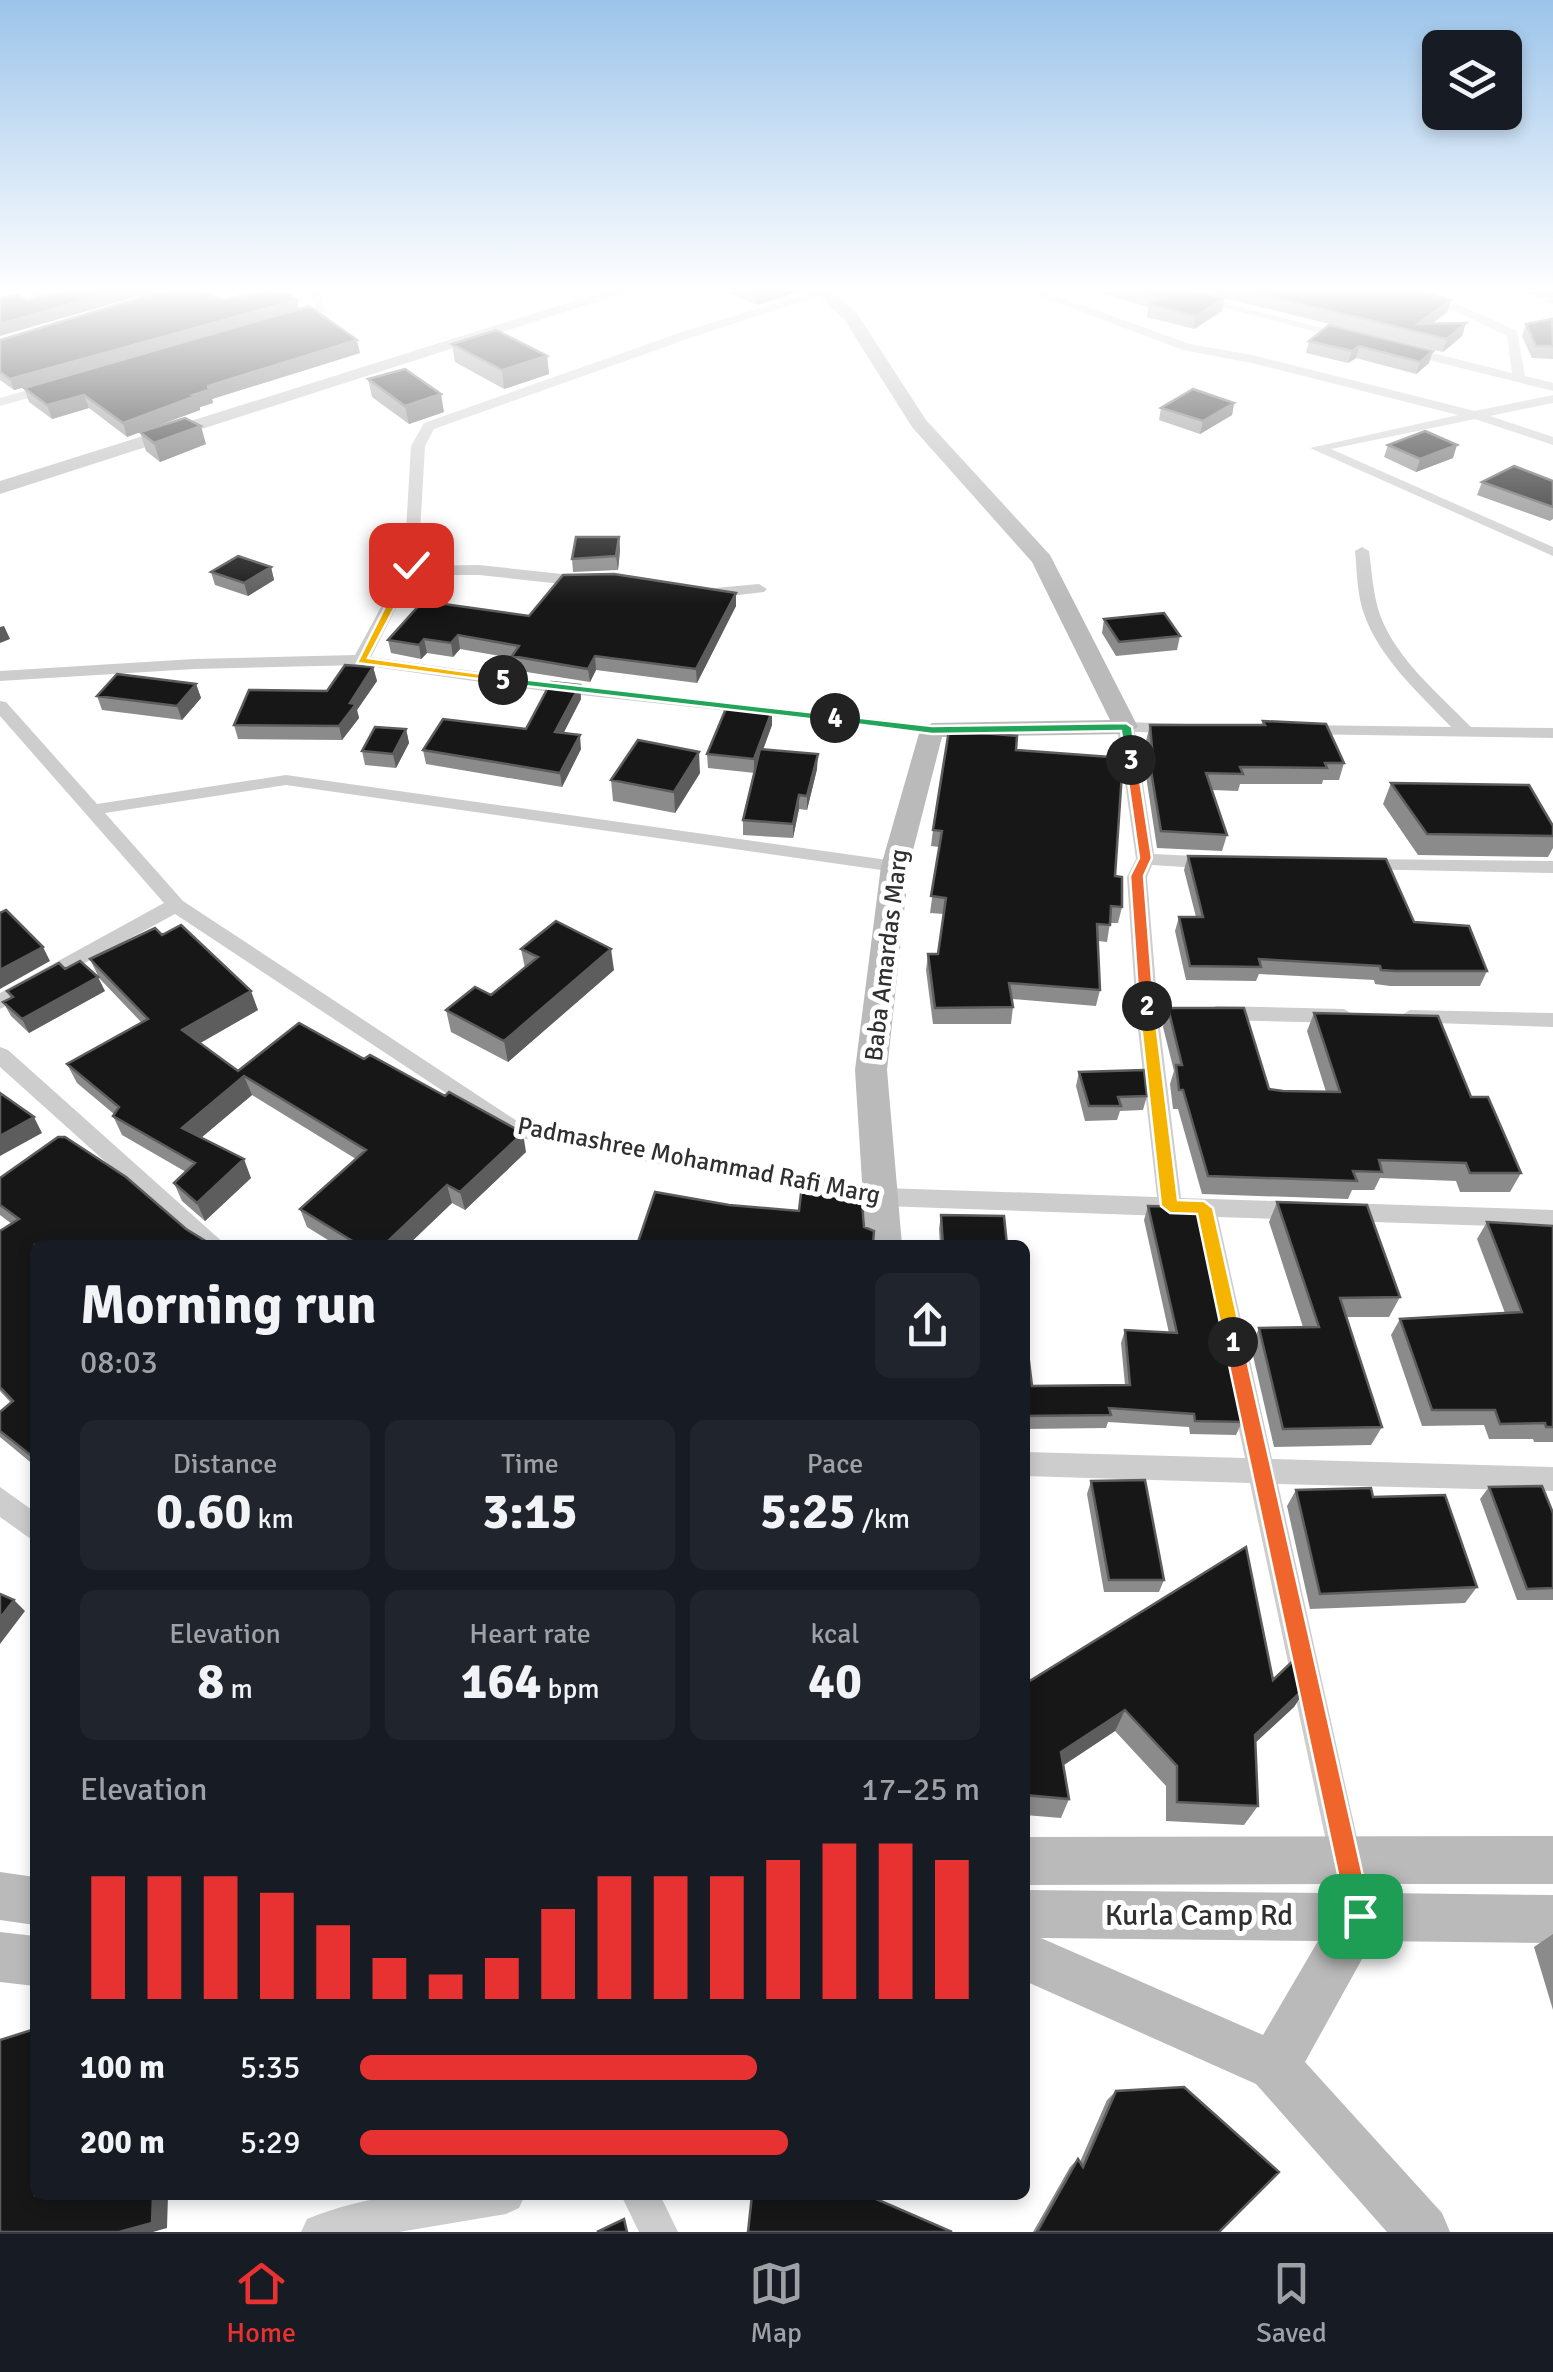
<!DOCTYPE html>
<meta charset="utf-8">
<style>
body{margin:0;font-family:Signika,sans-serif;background:#20242c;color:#f1f3f6;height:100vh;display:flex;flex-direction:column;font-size:38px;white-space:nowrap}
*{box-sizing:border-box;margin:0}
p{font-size:32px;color:#9ea1a6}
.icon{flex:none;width:55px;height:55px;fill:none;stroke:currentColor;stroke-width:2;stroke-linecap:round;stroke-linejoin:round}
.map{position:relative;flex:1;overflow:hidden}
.details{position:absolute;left:30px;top:1240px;width:1000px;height:960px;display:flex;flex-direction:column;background:#171b24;border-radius:15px;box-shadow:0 5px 15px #0003}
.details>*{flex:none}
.tools{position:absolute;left:1422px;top:30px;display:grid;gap:20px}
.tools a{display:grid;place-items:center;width:100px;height:100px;border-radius:15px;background:#171b24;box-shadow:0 5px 15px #0003;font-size:50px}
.pin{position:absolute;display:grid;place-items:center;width:85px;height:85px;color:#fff;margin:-42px;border-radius:20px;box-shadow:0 5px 15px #0006}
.km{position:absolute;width:50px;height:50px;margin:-25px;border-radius:50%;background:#222;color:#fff;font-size:28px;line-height:50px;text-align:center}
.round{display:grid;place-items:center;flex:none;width:105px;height:105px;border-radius:15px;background:#20242c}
.head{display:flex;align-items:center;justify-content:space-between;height:170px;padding:0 50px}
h1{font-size:55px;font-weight:700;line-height:75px}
.figures{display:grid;grid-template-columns:repeat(3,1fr);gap:15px;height:170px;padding:10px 50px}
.figures div{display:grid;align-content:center;border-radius:15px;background:#20242c;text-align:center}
.figures b{font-size:50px;font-weight:700}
.figures small{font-size:28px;font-weight:400}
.figures p{font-size:28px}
.chart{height:280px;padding:20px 50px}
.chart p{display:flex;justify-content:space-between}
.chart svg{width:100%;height:180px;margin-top:10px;stroke:#e83231;stroke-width:6}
ul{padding:0 50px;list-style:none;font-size:32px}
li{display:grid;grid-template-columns:160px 120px 1fr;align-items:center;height:75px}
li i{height:25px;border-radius:12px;background:#e83231}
.menu{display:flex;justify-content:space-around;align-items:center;height:140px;border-top:2px solid #363941;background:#171b24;font-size:28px;color:#9ea1a6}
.menu a{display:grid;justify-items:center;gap:5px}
.menu .on{color:#e83231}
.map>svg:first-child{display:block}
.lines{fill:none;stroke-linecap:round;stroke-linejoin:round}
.street{fill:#cdcdcd;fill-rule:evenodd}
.secondary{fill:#bababa;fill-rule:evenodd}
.wall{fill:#8b8b8b}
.shaded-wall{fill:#5d5d5d}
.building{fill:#171717;stroke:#5d5d5d;stroke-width:2.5}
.split-1{fill:#f0652b;stroke:#fff;stroke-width:2.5}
.split-2{fill:#f5b400;stroke:#fff;stroke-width:2.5}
.split-3{fill:#f0652b;stroke:#fff;stroke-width:2.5}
.split-4{fill:#22a559;stroke:#fff;stroke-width:2.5}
.split-5{fill:#22a559;stroke:#fff;stroke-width:2.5}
.split-6{fill:#f5b400;stroke:#fff;stroke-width:2.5}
.labels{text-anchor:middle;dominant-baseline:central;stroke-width:10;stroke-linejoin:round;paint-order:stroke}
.street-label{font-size:25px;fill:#303030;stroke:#fff}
.near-street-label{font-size:30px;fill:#303030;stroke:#fff}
</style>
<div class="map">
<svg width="1553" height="2232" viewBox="0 0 1553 2232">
<rect width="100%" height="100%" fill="#fff"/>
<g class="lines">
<path class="street" d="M46 290H67L0 307V301Z
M307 290H319L326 311 285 322V318L316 307Z
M819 290H836L690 338 434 429 425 446 418 566 479 565 590 577 598 582 590 587 479 575H413L371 657 544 681 932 725 938 726V734L544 691 361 665 194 669 0 681V671L194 659 355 655 404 565 411 446 424 423 682 332Z
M1024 290H1040L1190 344 1252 355 1475 411 1553 395V403L1490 416 1553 437V445L1475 419 1331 449 1553 547V556L1310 448 1458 415 1252 363 1183 350Z
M1156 290H1175L1357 337 1351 341Z
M1386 290C1432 290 1476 312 1517 331L1525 376 1553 383V391L1397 352 1395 349 1401 345 1512 373 1507 336 1453 310Z
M56 382 60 383V389L0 406V398Z
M1362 547 1369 551C1372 572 1373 595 1380 615 1397 660 1438 693 1471 727L1553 728V738L1296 734 1293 730 1302 725 1451 727C1419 693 1380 659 1364 614 1357 594 1357 572 1355 551Z
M759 584 767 589 764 592 704 599 696 594 704 589Z
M0 701 6 702 97 804 286 775 902 862 905 866 895 872 286 785 105 813 183 901 517 1121 883 1188 1157 1197 1136 1011 1127 877 1136 859 1117 727 1126 722 1186 724 1189 728 1180 733 1135 732 1154 854 1215 857 1225 863 1215 869 1152 865 1147 877 1158 1011 1181 1198 1305 1202 1313 1204 1317 1211 1313 1218 1305 1220 1218 1217 1272 1459 1553 1467V1491L1278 1484 1362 1860 1358 1872 1346 1876 1334 1872 1330 1860 1250 1483 1025 1476V1452L1245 1458 1194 1217 883 1206 511 1136 175 914 0 1009V993L164 903 0 716Z
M1362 859 1553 861V873L1355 869 1352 865Z
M1216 1006 1344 1009 1355 1016 1344 1023 1216 1020 1205 1013Z
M1410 1010 1553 1013V1027L1403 1022 1399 1017Z
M0 1047 8 1050 226 1245H198L0 1067Z
M1342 1203 1553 1210V1228L1342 1221 1334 1219 1330 1212 1334 1205Z
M0 1487 35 1512V1542L0 1517Z
M396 2195H525L519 2208 506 2214 399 2232H301L307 2219C336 2207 365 2200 396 2195Z
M621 2195H660L678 2232H639Z"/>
<path class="secondary" d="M608 290H633L0 494V481Z
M812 290H830L856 312 926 420 1050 555 1138 727 1126 734 942 737 909 866 887 1070 902 1245H866L855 1070 881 866 920 730 932 723 1110 720 1032 562 912 427 844 319Z
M1525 290 1553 293V304L1527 293Z
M1553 1836V1884H1376L1378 1893 1553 1895V1943L1372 1941 1305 2062 1442 2213 1450 2232H1387L1256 2084 1025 1981V1890L1330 1893 1328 1884 1025 1885V1837ZM1041 1938 1318 1941 1263 2035Z
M0 1872 35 1877V1925L0 1920Z
M0 1932 35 1936V1986L0 1982Z"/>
</g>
<path class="wall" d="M729 290H804L757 305 729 293Z
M1090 290H1419L1451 300 1447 312 1432 324 1466 323 1462 336 1443 352 1224 298 1222 311 1194 329 1147 317 1148 307Z
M223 300 299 309 360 353 212 399 213 403 200 407V410L142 431 206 444 160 462 146 451 140 432 127 437 89 408 52 419 29 402 24 388 98 367 14 390 0 380V340Z
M1553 321V359L1532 358 1522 336 1526 324Z
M1329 325 1429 363 1416 374 1356 358 1348 363 1306 353 1309 341Z
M452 344 547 356 549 374 504 389 455 362Z
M368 379 444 412 409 424 372 397Z
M1234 403 1232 415 1200 434 1159 420 1161 408Z
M1388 445 1453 458 1416 472 1384 457Z
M1553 481V519L1550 521 1477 495 1482 482Z
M619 537 620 550 618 570 573 572 572 559Z
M271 567 274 580 248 596 215 585 211 572Z
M736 593V606L697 683 596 670 590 682 514 670 512 658 460 649 453 657 427 653 421 659 391 653 388 640 529 616Z
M1104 619 1180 636 1177 650 1116 656 1102 633Z
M373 667 377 681 357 710 359 718 342 740 238 739 234 725 327 691Z
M196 684 201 698 182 720 102 710 97 696Z
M580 685 581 699 563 733 581 749 562 787 426 764 423 750 526 729Z
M1263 721 1344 763 1339 780H1323L1322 784H1240L1238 791 1212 790 1227 835 1222 851 1157 848 1146 776 1148 763 1146 741 1150 725H1262Z
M772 725 763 750 817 769 807 810 799 809 793 838 743 835V820L755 773 708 768 707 754Z
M406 729 409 743 396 768 365 765 362 751Z
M1016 750 1115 876 1122 907 1118 923H1110L1107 942 1098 941 1100 990 1096 1006 1012 999 1013 1007 1011 1024H933L926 970 928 954H938L944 914 930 913 939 847 931 846 933 830Z
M700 773 675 813 613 801 611 780Z
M1391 783 1553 826V848L1548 857 1418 855 1383 804Z
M1188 856 1414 922 1487 971 1480 986H1390L1375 984 1374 980 1259 974 1256 981 1186 980 1175 931 1179 917H1196L1184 870Z
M162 935 258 1010 199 1043 238 1071 526 1152 465 1210 452 1203 408 1245H336L307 1227 300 1209 356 1159 252 1095 201 1138 251 1178 205 1221 182 1201 174 1183 186 1172 122 1135 113 1116 114 1114 77 1083 67 1064 142 1023 99 978 90 959Z
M521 949 614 970 508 1062 451 1032 446 1010 491 995 525 968Z
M65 969 105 991 29 1033 11 1016 3 1002 11 998 7 991Z
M1168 1008 1269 1089 1283 1091 1326 1092 1307 1031 1314 1013 1471 1097 1521 1173 1510 1192H1460L1456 1181 1380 1178 1374 1190H1352L1348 1199 1202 1194 1178 1109H1173L1170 1084 1174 1071 1163 1027Z
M1079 1072 1147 1096 1143 1110 1120 1111 1117 1120 1085 1121 1076 1086Z
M0 1178 35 1245V1466L0 1437V1412L11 1403 0 1391V1231L12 1224 0 1215Z
M1277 1202 1400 1297 1389 1317H1346L1382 1427 1371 1445 1274 1447 1251 1347 1259 1328 1303 1327 1269 1222Z
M1148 1206 1242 1422 1236 1435 1190 1434 1189 1427 1108 1422 1106 1428 1025 1429V1329L1032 1386 1125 1385 1121 1343 1125 1330 1169 1333 1144 1220Z
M941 1215 1007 1245H940L939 1229Z
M1487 1222 1553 1226V1442H1534L1533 1439H1489L1484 1425 1422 1426 1391 1335 1400 1319 1505 1313 1477 1239Z
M1091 1481 1164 1580 1159 1592H1104L1087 1494Z
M1489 1487 1553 1513V1600H1517L1480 1499Z
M1296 1490 1373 1497 1477 1587 1465 1603 1310 1609 1287 1506Z
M1273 1680 1308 1685 1294 1707 1256 1742 1258 1806 1244 1825 1166 1821V1786L1115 1731 1064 1765 1069 1799 1061 1818 1025 1815V1684Z
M1553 1934V2010L1534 1947Z
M1116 2091 1219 2232H1033L1070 2167 1078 2159 1080 2162 1107 2100Z"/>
<path class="shaded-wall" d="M120 290H160L0 336V324Z
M765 290H804L757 305V293Z
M1224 298 1222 311 1194 329 1196 316Z
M297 300 299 311 14 390 10 379Z
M1451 300 1447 312 1420 333 1418 324Z
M1466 323 1462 336 1443 352 1447 339Z
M357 340 360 353 212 399 213 403 200 407V410L127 437 123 423 193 395 208 386Z
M1359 346 1356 358 1348 363 1352 351Z
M1433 351 1429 363 1416 374 1420 362Z
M547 356 549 374 504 389 502 370Z
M441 394 444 412 409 424 405 406Z
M84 395 89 408 52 419 47 405Z
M1234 403 1232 415 1200 434 1203 421Z
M201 426 206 444 160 462 154 443Z
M1457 445 1453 458 1416 472 1420 459Z
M619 537 620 550 618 570 616 556Z
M271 567 274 580 248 596 244 583Z
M736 593V606L697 683 696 669Z
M4 626 10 639 0 643V627Z
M458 635 460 649 453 657 451 643Z
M424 639 427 653 421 659 419 645Z
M595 656 596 670 590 682 588 669Z
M373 667 377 681 357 710 359 718 342 740 339 726 350 703Z
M196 684 201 698 182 720 177 706Z
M580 685 581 699 557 746 555 732Z
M772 711V725L754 774V759Z
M406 729 409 743 396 768 393 754Z
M580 735 581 749 562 787 560 773Z
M699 752 700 773 675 813 674 792Z
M818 754 817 769 807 810V796Z
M799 795V809L793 838V824Z
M43 947 50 961 0 989V970Z
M611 949 614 970 508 1062 504 1041Z
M98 977 105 991 29 1033 22 1019Z
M251 991 258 1010 190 1049 182 1030Z
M244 1076 252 1095 190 1147 182 1128Z
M34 1117 42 1133 0 1156V1136Z
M523 1133 526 1152 465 1210 460 1192Z
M244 1159 251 1178 205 1221 197 1203Z
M447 1185 452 1203 408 1245H384Z
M14 1600 25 1611 0 1644V1618Z
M1308 1685 1294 1707 1242 1755 1255 1735Z
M1125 1710 1115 1731 1053 1772 1061 1752Z
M153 2195H168L167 2228 153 2232H119Z"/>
<path class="building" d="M67 290H120L0 324V298L18 295 27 300Z
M166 290H201L223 300 265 290H273L277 293 285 292 297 300 10 379 0 372V340Z
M1134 290H1192L1224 298 1196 316 1149 304 1160 298Z
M1244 290H1419L1451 300 1418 324 1466 323 1447 339Z
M309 306 357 340 208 386 209 390 193 395 196 396 123 423 84 395 47 405 24 388Z
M1552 319 1553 346H1536L1526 324Z
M1329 325 1433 351 1420 362 1359 346 1352 351 1309 341Z
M496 330 547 356 502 370 452 344Z
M405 369 441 394 405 406 368 379Z
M1193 389 1234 403 1203 421 1161 408Z
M185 418 201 426 154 443 140 432Z
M1425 431 1457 445 1420 459 1388 445Z
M1514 466 1553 481V507L1482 482Z
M576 537H619L616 556 572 559Z
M238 556 271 567 244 583 211 572Z
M614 574 736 593 696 669 595 656 588 669 512 656 519 646 458 635 451 643 424 639 419 645 388 640 423 601 529 616 563 575Z
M1164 613 1180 636 1119 642 1104 619Z
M345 665 373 667 350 703 356 704 339 726 234 725 249 690 327 691Z
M117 674 196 684 177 706 97 696Z
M551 682 580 685 555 732 580 735 560 773 423 750 443 719 526 729Z
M727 706 772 711 754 759 707 754Z
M1263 721 1326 724 1344 763H1325L1327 768 1240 767 1243 774 1206 773 1227 835 1161 831 1149 759H1153L1150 725H1265Z
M375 727 406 729 393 754 362 751Z
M949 730 1017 736 1016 750 1123 758 1115 876 1122 877V907L1111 906 1110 925 1097 924 1100 990 1009 983 1013 1007 935 1008 928 954H938L946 898 931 896 942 831 933 830Z
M638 740 699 752 674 792 611 780Z
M760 749 818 754 807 796 799 795 793 824 743 820Z
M1391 783 1529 785 1553 826V836L1427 834Z
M1188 856 1386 859 1414 922 1469 926 1487 971H1396L1381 970 1380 966 1259 959 1261 967 1190 966 1179 917H1203Z
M6 910 43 947 0 970V913Z
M556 921 611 949 504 1041 446 1010 475 987 491 995 538 957 521 949Z
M181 925 251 991 182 1030 238 1071 299 1023 364 1059 370 1055 445 1096 449 1092 523 1133 460 1192 447 1185 384 1245H359L300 1209 366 1150 244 1076 182 1128 244 1159 197 1203 174 1183 195 1163 113 1116 119 1107 67 1064 148 1019 90 959 155 928 162 935Z
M80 961 98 977 22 1019 3 1002 13 997 7 991 59 963 65 969Z
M1168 1008H1244L1269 1089 1283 1091 1340 1092 1314 1013 1438 1016 1471 1097H1488L1521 1173H1470L1466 1163 1379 1160 1382 1172 1353 1171 1357 1181 1208 1176 1183 1090H1179L1176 1065H1182Z
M1144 1070 1147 1096 1118 1097 1121 1106H1089L1079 1072Z
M0 1093 34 1117 0 1136Z
M58 1137H65L126 1177 186 1229 212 1245H35V1456L33 1457 0 1431V1412L13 1401 0 1387V1231L19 1219 0 1205V1178Z
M802 1185 861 1189 864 1227 874 1231 873 1245H637L655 1192 729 1205 799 1211Z
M1277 1202 1367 1205 1400 1297 1340 1298 1382 1427 1283 1429 1259 1328 1319 1327Z
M1148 1206 1196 1207 1242 1422 1195 1421 1194 1414 1109 1408 1111 1415 1025 1416V1329L1032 1386 1130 1385 1125 1330 1177 1333Z
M941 1215 1004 1216 1007 1245H943Z
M1487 1222 1553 1226V1427H1546L1545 1423 1500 1424 1495 1410H1432L1400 1319 1522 1312Z
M1145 1480 1164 1580H1109L1091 1481Z
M1542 1486 1553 1513V1588L1527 1589 1489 1487Z
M1371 1488 1373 1497 1445 1495 1477 1587 1320 1594 1296 1490Z
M1246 1547 1273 1680 1295 1659 1305 1669 1308 1685 1255 1735 1258 1806 1177 1802V1766L1125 1710 1061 1752 1069 1799 1025 1795V1684Z
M0 1594 14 1600 0 1618Z
M35 2029V2195H153L152 2223 119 2232H0V2040Z
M1184 2087 1279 2172 1219 2232H1037L1078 2159 1083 2167 1116 2091Z
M752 2195H867L952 2232H748Z
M624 2219 627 2232H597Z"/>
<linearGradient id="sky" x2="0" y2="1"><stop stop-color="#9cc4ea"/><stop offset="0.48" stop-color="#fff"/><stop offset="1" stop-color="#fff" stop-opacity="0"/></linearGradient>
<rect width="1553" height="603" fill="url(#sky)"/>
<path class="split-1" d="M1233 1334 1243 1342 1372 1916 1368 1925 1360 1928 1351 1925 1347 1916 1224 1342Z"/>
<path class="split-2" d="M1147 1001 1154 1006 1178 1200 1204 1201 1213 1208 1243 1342 1233 1349 1224 1342 1197 1214 1170 1213 1161 1206 1139 1006Z"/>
<path class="split-3" d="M1131 756 1137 760 1152 858 1144 876 1154 1006 1147 1011 1139 1006 1130 876 1139 858 1125 760Z"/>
<path class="split-4" d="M835 715 932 726 1126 723 1132 727 1137 760 1131 764 1125 760 1121 731 932 734 831 721Z"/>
<path class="split-5" d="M503 677 835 715 841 718 835 722 499 683Z"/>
<path class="split-6" d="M407 563 417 565 368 658 503 677 508 683 357 663Z"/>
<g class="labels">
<g class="street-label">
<text transform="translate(886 955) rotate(-83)">Baba Amardas Marg</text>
<text transform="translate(699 1160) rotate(11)">Padmashree Mohammad Rafi Marg</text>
</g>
<g class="near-street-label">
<text x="1199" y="1915">Kurla Camp Rd</text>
</g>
</g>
</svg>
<div class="tools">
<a><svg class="icon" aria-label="layers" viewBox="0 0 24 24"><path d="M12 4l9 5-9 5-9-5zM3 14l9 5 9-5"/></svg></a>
</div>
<div class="pin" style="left:1360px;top:1916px;background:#1e9e55"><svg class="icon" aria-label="arrive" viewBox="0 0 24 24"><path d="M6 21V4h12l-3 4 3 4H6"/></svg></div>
<div class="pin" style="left:411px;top:565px;background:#d93025"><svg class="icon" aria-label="check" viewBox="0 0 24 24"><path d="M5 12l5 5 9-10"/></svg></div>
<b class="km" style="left:1233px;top:1342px">1</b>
<b class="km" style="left:1147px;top:1006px">2</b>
<b class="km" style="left:1131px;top:760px">3</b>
<b class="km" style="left:835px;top:718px">4</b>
<b class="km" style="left:503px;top:680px">5</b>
<section class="details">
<div class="head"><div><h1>Morning run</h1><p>08:03</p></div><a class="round"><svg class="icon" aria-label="share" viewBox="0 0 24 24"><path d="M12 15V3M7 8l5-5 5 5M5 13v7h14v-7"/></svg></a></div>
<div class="figures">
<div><p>Distance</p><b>0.60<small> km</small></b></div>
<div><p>Time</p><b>3:15</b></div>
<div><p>Pace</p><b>5:25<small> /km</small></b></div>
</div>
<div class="figures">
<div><p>Elevation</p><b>8<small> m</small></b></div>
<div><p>Heart rate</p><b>164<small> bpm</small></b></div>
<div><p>kcal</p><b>40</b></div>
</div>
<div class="chart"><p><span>Elevation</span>17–25 m</p>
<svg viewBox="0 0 160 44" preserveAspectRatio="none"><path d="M5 44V14M15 44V14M25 44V14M35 44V18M45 44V26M55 44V34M65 44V38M75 44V34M85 44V22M95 44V14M105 44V14M115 44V14M125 44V10M135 44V6M145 44V6M155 44V10"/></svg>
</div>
<ul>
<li><b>100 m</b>5:35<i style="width:64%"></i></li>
<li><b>200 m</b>5:29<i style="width:69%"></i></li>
</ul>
</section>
</div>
<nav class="menu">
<a class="on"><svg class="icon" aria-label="home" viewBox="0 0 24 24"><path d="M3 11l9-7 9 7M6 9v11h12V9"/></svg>Home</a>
<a><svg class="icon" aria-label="map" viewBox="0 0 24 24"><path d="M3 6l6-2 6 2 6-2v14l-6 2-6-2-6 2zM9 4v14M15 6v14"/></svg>Map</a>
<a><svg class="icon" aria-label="saved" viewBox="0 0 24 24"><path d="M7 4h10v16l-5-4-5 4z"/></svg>Saved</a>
</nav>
